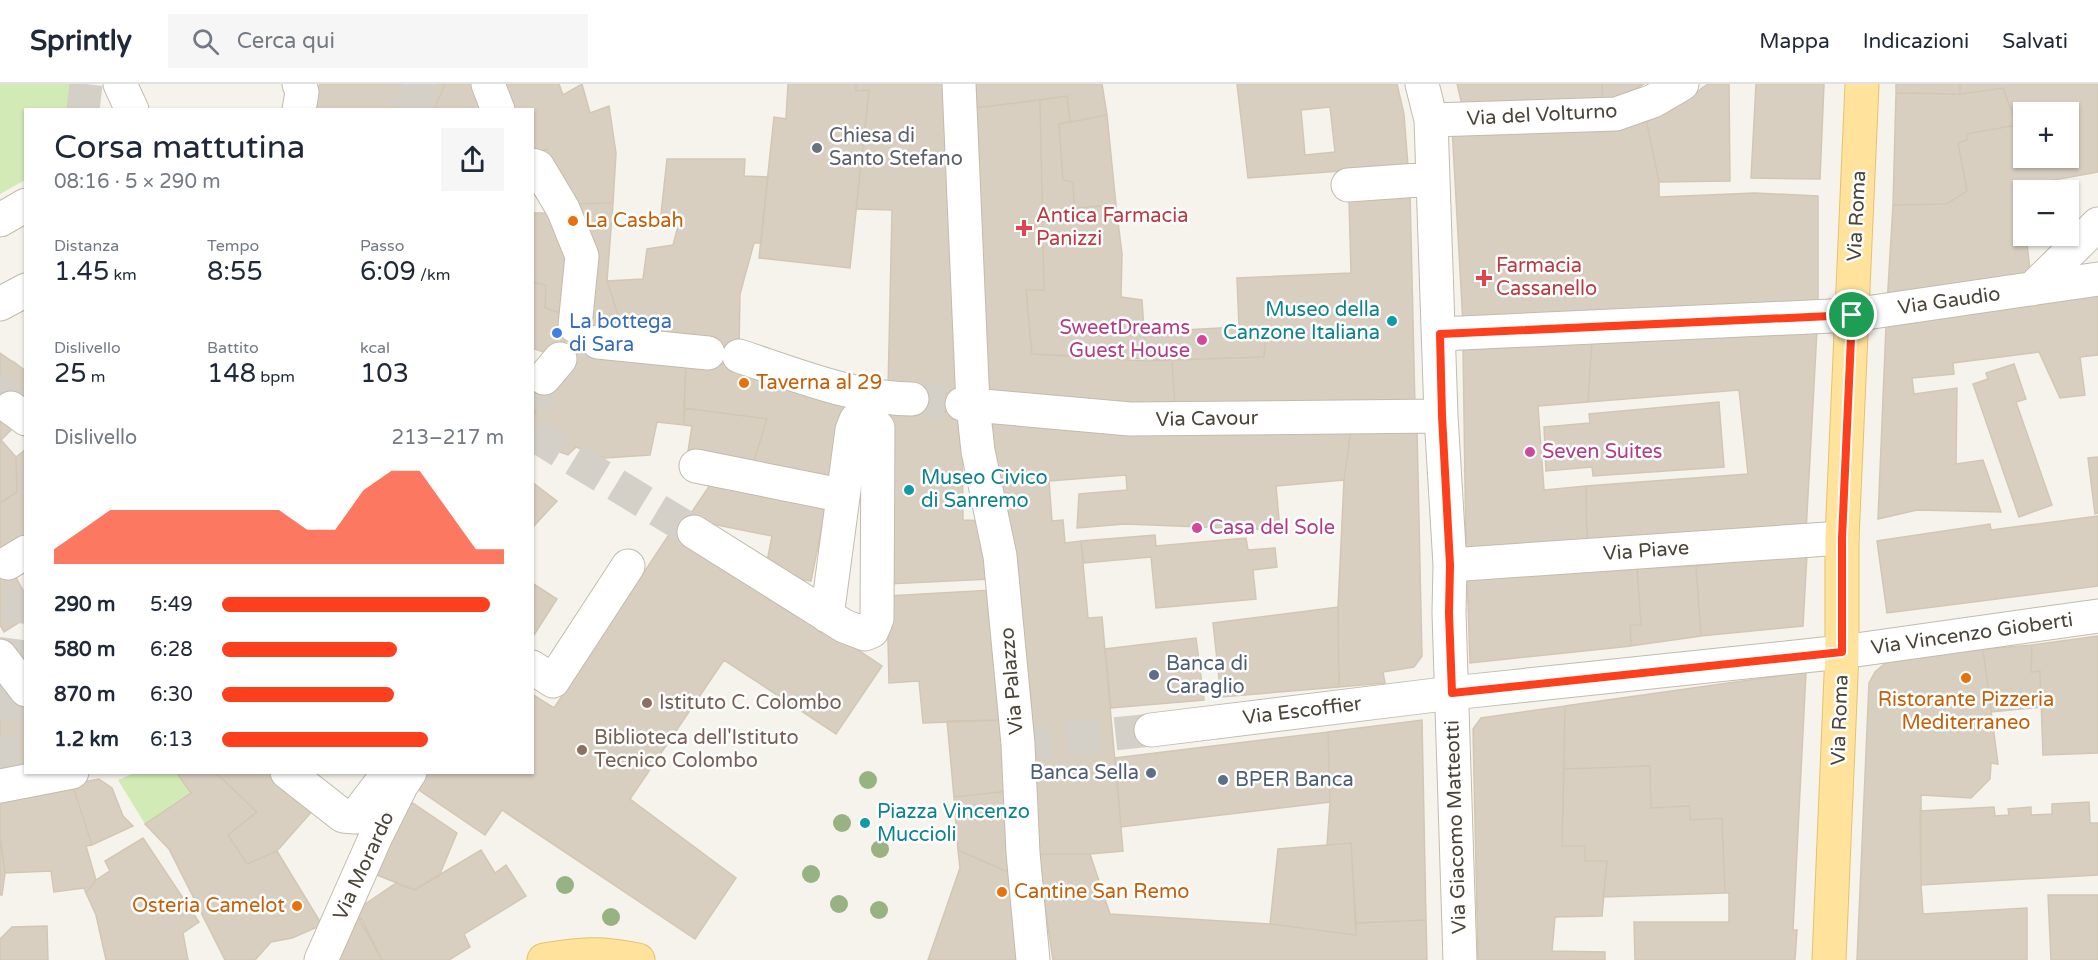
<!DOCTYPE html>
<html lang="it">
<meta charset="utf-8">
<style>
body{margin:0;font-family:"Varela Round",sans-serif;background:#f6f6f7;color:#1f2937;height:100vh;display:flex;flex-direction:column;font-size:22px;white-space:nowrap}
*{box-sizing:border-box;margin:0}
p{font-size:20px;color:#747a83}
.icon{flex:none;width:33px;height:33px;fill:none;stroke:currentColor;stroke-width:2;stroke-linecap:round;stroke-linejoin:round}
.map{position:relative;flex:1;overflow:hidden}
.side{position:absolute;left:24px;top:24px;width:510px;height:666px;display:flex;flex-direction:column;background:#fff;border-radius:0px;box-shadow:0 2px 4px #0004}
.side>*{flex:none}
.fabs{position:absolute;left:2013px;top:18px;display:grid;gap:12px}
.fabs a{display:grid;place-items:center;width:66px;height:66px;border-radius:0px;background:#fff;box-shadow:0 2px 4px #0004;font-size:30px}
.pin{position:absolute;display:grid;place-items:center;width:51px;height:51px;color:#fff;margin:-26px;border:3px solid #fff;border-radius:50%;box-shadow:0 2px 6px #0007}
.round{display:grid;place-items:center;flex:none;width:63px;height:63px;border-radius:0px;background:#f6f6f7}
.headline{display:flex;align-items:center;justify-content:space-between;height:102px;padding:0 30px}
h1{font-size:33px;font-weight:600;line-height:45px}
.metrics{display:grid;grid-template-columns:repeat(3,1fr);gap:9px;height:102px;padding:6px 30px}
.metrics div{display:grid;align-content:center}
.metrics b{font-size:26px;font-weight:600}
.metrics small{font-size:16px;font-weight:400}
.metrics p{font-size:16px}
.chart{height:168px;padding:12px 30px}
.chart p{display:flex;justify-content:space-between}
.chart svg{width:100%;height:108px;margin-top:6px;fill:#fc3f1d;opacity:.7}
ul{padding:0 30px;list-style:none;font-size:20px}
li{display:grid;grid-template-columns:96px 72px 1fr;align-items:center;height:45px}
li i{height:15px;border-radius:8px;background:#fc3f1d}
header{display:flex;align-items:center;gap:36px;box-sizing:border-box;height:84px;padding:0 30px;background:#fff;border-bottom:2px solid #e0e1e3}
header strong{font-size:28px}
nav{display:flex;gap:33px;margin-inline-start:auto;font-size:21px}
.search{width:420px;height:54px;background:#f6f6f7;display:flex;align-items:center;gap:15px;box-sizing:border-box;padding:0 21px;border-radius:0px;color:#747a83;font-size:22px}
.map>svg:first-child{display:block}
.green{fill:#d2eab5}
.building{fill:#d8cfc1;stroke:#d3c7b4;stroke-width:1.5;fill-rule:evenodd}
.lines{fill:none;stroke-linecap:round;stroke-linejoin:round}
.minor-tunnel{stroke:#d4d0c8;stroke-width:33;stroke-dasharray:33 16;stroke-linecap:butt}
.major-tunnel{stroke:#d4d0c8;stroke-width:33;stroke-dasharray:33 16;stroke-linecap:butt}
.minor-casing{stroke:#c2bbae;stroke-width:35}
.major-casing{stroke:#e6c16a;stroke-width:35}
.minor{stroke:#fff;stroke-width:33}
.major{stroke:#ffe39c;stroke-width:33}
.tree{fill:#97b381}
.route-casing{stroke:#fff;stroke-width:12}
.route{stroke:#fc3f1d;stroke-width:8}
.worship-dot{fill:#6b7280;stroke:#fff;stroke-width:2}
.food-dot{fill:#e8710a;stroke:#fff;stroke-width:2}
.health-dot{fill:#e0444e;stroke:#fff;stroke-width:2}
.culture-dot{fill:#0f9aa8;stroke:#fff;stroke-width:2}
.shop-dot{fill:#3f7fe0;stroke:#fff;stroke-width:2}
.hotel-dot{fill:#d1479c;stroke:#fff;stroke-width:2}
.service-dot{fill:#5c6f8a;stroke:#fff;stroke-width:2}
.education-dot{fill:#8d6e63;stroke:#fff;stroke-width:2}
.labels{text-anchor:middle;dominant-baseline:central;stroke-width:5;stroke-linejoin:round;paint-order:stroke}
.street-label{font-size:20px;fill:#4b4439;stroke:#fff}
.worship-label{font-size:20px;fill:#5b616d;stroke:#fff;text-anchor:start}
.health-label{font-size:20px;fill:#be3a42;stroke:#fff;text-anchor:start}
.food-label{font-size:20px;fill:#c56008;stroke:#fff;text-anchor:start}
.culture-label{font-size:20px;fill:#0d838f;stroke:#fff;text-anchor:start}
.shop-label{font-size:20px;fill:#366cbe;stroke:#fff;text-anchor:start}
.hotel-label{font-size:20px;fill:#b23c85;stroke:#fff;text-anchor:start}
.service-label{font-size:20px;fill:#4e5e75;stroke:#fff;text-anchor:start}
.education-label{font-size:20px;fill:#785e54;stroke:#fff;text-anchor:start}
</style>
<header>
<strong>Sprintly</strong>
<div class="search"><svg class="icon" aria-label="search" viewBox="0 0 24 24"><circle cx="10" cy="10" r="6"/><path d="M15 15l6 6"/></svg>Cerca qui</div>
<nav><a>Mappa</a><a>Indicazioni</a><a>Salvati</a></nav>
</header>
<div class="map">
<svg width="2098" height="876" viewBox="0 0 2098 876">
<rect width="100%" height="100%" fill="#f6f3ec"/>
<path class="green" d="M0 0H71L74 25 26 26 25 96 0 110Z
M134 689H176L191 709 145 740 118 696Z"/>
<path class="building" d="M320 0H445L434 26H309Z
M445 0H480L490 26H434Z
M497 0H559L563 11 582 0 590 29 609 22 616 69 613 119 566 120 548 85 547 65 532 70V26H507Z
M788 0H856V7L869 6 850 184 759 174 774 33 786 35Z
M856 0H945L962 311 888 306 892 126 856 125 869 6 856 7Z
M973 0H1102L1107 31 1070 38 1067 12 975 24Z
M1237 0H1397L1404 30 1408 82 1248 94ZM1330 23 1335 68 1305 71 1301 26Z
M1457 0H1602L1603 23 1464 29Z
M1602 0H1644L1603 23Z
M1708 0H1729L1730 97 1659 98 1646 35 1665 21 1670 27Z
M1756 0H1824L1820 95 1751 94Z
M1896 0H1960V10L1896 9Z
M1960 0H2098V88L2032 100V106H2024V152H2026L2031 194 1887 221 1893 121 1947 120 1967 107 1958 59 1967 56V50L2017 41 2003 4 1960 10ZM2024 28H2068V74H2024Z
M2003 4 2017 41 1967 50V56L1958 59 1967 107 1947 120 1893 121 1896 9 1960 10Z
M1067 12 1070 38 1059 40 1063 96 1073 98 1074 124 1116 121 1122 170 1121 213 1142 216 1146 277 1032 270 1026 206H1044L1040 16Z
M1040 16 1044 206H1026L1032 270 1172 276 1175 325 982 313 975 24Z
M1107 31 1116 121 1074 124 1073 98 1063 96 1059 40Z
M1646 35 1659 98V113L1755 109 1818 112V226L1463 240 1452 43Z
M667 75H745L744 92 768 93 761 159H754L740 210 739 264 625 253 607 197 643 195 647 165 673 161 681 131 661 130Z
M1410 108 1415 323 1175 325 1172 276 1264 273 1266 245 1239 243 1237 194 1351 189 1349 116Z
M613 119 607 197 625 253 581 249 566 120Z
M532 129H558L577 177 569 232 545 224 546 201 532 198Z
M532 198 546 201 545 224 569 232 567 255 555 272 532 264Z
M2098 205V271L2080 273 2085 311 2060 314 2039 268 1953 279 1954 290 1912 294 1914 310 1957 304 1956 380 1983 376 2001 428 1917 426 1878 435 1886 242Z
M1239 243 1266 245 1264 273 1146 277 1144 248Z
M1817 246 1806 448 1587 460 1586 402 1748 390 1739 306 1588 318 1592 256Z
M1592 256 1588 318 1538 322 1544 406 1586 402 1587 460 1466 467 1463 263Z
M575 262 686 275 684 341 657 338 650 371 605 374 576 363 568 371 532 358V336L543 307Z
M0 269 26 287V326L0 320Z
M686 275 739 281 848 318 838 404 752 383 767 335 684 324Z
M2014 280 2026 315 2016 318 2052 421 2019 433 1973 300 1988 295 1986 289Z
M532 291 548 296 532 336Z
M913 306 962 311V329L912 325Z
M1719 318 1724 383 1593 392 1592 383 1546 387 1544 343 1590 339 1589 330Z
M0 320 19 338 1 356 16 373 17 408 0 419Z
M684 324 767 335 752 383 688 367 692 342 684 341Z
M888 324 962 329 963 436 986 437 991 495 887 500Z
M982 331 1351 345 1344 396 1276 402 1280 446 1125 440 1077 444 1079 410 1127 406 1126 391 1049 397 1052 437 1063 436 1065 459 1081 457 1088 534 1102 533 1123 767 1090 770H1037Z
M1351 345H1417L1422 572 1414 583 1383 588 1385 599 1339 603 1338 523 1344 396Z
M26 365V460L0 468V419L17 408 16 373Z
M2098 373V429L2095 430 2088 374Z
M714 395 827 418 811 497 765 488 772 452 687 435Z
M532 398 557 417 532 444Z
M2098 432V502L1887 529 1877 457 1990 440 1991 446Z
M674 443 882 582 836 650 724 576 630 715 736 794 695 855 502 726 485 751 413 702 422 688H532V610L554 624Z
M1155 451 1156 462 1246 454 1248 466 1275 464 1277 483 1253 486 1256 515 1156 524 1151 473 1084 479 1081 457Z
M1807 470 1803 542 1701 552 1696 482Z
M0 479 11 484 26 512V534L4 548 0 541Z
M1696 482 1701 552 1631 562 1630 541H1641L1637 484Z
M1637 484 1641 541H1630L1631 562 1470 579 1467 491Z
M532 499 557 515 534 551H532Z
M993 506 1004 636 923 639 919 597 889 599 887 512Z
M1338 523 1339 603 1221 613 1213 539Z
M2098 552V669L2043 671 2040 587 2031 588 2032 561Z
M1196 554 1204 616 1111 624 1105 565Z
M2032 561 2031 588 2040 587 2041 623 1991 628 1983 565Z
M1983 565 1998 680 1991 679 1990 695 1971 714 1921 711V801L1923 830 2027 824V876H1857L1869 599 1875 588 1889 576Z
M0 578 18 602 0 613Z
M1806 588 1793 846H1797L1795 876H1635L1634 838H1729V809H1725L1722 734 1690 736V722L1651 724 1650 682 1564 685 1565 622Z
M18 602 26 615V687L0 695V613Z
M1565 622 1562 762H1585V777H1607L1602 832 1555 833 1552 867 1605 868V876H1478L1473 645 1481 634Z
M1004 636 1010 707 954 713 947 637Z
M1422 636 1426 836 1356 839 1351 759 1327 761 1330 718 1328 648Z
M1328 648 1330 718 1121 743 1115 674Z
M1650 682 1651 724 1690 722V736L1722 734 1725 809 1603 813 1607 777H1585V762H1562L1564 685Z
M176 688H215L257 728 228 751 247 780 277 767 322 841 292 854 271 858 255 876H225L169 765 145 740 191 709Z
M215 688H270L314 725 277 767 247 780 228 751 257 728Z
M99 695 112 704 123 732 133 742 92 761 72 700Z
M72 700 92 761 86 762 96 796 86 809 84 804 54 808 51 787 5 789 0 752V710Z
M1010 707 1017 792 958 766 954 713Z
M404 713 457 749 439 792 414 806 372 789Z
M2089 718 2090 739H2098V791L1921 801 1920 727 1994 723 1995 732 2009 731 2008 725 2031 723V731L2052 730V720Z
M0 752 5 789 2 811H0Z
M143 754 199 838 183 849 188 876H106L96 831 86 809 96 796 110 787 105 777Z
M1351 759 1356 851 1270 840 1278 765Z
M481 766 495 789 506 781 526 812 464 850 470 863 449 876H382L355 827 396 799 414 806Z
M958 766 1017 792 1025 876H928L960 784Z
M1037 770H1090L1110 830 1270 840 1356 851V839L1426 836 1427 876H1053Z
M2048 811H2098V876H2051Z
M361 834 382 876H329L333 867 347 859 341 845Z
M47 842 48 876H0V855L12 843Z"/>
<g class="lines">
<path class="minor-tunnel" d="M410 26 419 4 416 0
M912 315 962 320
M532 323 544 294
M11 324 2 315 26 287
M532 350 694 448
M1018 660 1151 646"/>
<path class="major-tunnel" d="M83 26 86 0
M0 685 26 483"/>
<defs>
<path id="minor" d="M120 0 132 26
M299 0 302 8 299 26
M488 0 498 26
M959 0 973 321 978 367 1000 472 1018 660 1023 769 1033 876
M1422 0 1431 36 1441 332 1450 481 1449 529 1460 876
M1431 36 1616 30 1653 17 1682 0
M532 81 538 83 563 125 582 172 575 242
M1348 101 1433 95
M0 136 26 121
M2032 205 2098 140
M0 220 26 206
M1440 250 1852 231 2098 195
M598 258 708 269
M739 272C796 291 852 314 912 315
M544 294 560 275
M962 320 1130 335 1441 332
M11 324 26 335
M696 382 830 409
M694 448 844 542 865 550 872 547 877 535 878 344C871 335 866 333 856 336L852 346 827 532
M8 479 26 468
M1450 481 1842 454
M0 572 26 606
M532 583 553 597 628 482
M1151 646 1452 609 1842 568 2098 532
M287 688 343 732 355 733 389 688
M0 702 72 688
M321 876 376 752 401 702 410 688"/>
<path id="major" d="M544 876C581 870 600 868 638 876
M1829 876 1842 568V454L1862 0"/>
</defs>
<use href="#minor" class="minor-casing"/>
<use href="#major" class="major-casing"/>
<use href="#minor" class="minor"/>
<use href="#major" class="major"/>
</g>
<g class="tree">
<circle cx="868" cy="696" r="9"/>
<circle cx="842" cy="739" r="9"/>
<circle cx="880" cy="765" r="9"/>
<circle cx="811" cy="790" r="9"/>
<circle cx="565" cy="801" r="9"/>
<circle cx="839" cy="820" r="9"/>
<circle cx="879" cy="826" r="9"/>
<circle cx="611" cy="833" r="9"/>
</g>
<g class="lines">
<defs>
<path id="route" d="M1852 231 1842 454V568L1452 609 1449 529 1450 481 1442 332 1440 250Z"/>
</defs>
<use href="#route" class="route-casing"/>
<use href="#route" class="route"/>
</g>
<circle class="worship-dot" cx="817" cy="64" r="6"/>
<g class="food-dot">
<circle cx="573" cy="137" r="6"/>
<circle cx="744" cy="299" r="6"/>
<circle cx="1966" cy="594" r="6"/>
<circle cx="1002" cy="808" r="6"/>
<circle cx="297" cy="822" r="6"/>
</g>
<g class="health-dot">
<path d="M1021 135h6v6h6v6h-6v6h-6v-6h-6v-6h6z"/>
<path d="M1481 185h6v6h6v6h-6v6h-6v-6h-6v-6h6z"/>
</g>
<g class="culture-dot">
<circle cx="1392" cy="237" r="6"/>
<circle cx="909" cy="406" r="6"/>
<circle cx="865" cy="739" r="6"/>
</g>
<circle class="shop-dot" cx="557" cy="249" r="6"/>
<g class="hotel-dot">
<circle cx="1202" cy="256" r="6"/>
<circle cx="1530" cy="368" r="6"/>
<circle cx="1197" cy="444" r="6"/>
</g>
<g class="service-dot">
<circle cx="1154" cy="591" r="6"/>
<circle cx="1151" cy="689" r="6"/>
<circle cx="1223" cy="696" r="6"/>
</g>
<g class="education-dot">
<circle cx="647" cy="619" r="6"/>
<circle cx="582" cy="666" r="6"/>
</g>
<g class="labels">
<g class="street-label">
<text transform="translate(1542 31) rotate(-3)">Via del Volturno</text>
<text transform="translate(1857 132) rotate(-87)">Via Roma</text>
<text transform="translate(1949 217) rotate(-8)">Via Gaudio</text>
<text transform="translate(1207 335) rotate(-1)">Via Cavour</text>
<text transform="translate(1646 467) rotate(-4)">Via Piave</text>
<text transform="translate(1972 550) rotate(-8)">Via Vincenzo Gioberti</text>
<text transform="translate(1012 597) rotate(-95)">Via Palazzo</text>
<text transform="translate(1302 627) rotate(-7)">Via Escoffier</text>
<text transform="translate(1840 636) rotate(-88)">Via Roma</text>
<text transform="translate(1456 743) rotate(-92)">Via Giacomo Matteotti</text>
<text transform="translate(364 782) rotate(-65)">Via Morardo</text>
</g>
<g class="worship-label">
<text x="829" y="52">Chiesa di<tspan x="829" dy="23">Santo Stefano</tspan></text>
</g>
<g class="health-label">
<text x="1036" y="132">Antica Farmacia<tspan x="1036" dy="23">Panizzi</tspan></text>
<text x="1496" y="182">Farmacia<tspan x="1496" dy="23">Cassanello</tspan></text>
</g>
<g class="food-label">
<text x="585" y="137">La Casbah</text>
<text x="756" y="299">Taverna al 29</text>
<text x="1966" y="616" text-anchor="middle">Ristorante Pizzeria<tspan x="1966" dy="23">Mediterraneo</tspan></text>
<text x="1014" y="808">Cantine San Remo</text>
<text x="285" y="822" text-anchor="end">Osteria Camelot</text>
</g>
<g class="culture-label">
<text x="1380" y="226" text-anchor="end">Museo della<tspan x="1380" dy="23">Canzone Italiana</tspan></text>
<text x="921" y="394">Museo Civico<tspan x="921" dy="23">di Sanremo</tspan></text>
<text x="877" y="728">Piazza Vincenzo<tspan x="877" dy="23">Muccioli</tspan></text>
</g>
<g class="shop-label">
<text x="569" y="238">La bottega<tspan x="569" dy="23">di Sara</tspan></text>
</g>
<g class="hotel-label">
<text x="1190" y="244" text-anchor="end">SweetDreams<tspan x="1190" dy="23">Guest House</tspan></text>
<text x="1542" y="368">Seven Suites</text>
<text x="1209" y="444">Casa del Sole</text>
</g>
<g class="service-label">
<text x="1166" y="580">Banca di<tspan x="1166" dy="23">Caraglio</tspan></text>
<text x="1139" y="689" text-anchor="end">Banca Sella</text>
<text x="1235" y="696">BPER Banca</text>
</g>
<g class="education-label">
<text x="659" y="619">Istituto C. Colombo</text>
<text x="594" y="654">Biblioteca dell'Istituto<tspan x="594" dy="23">Tecnico Colombo</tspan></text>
</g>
</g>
</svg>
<div class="fabs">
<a>+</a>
<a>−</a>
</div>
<div class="pin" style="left:1852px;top:231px;background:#1e9e55"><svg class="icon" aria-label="arrive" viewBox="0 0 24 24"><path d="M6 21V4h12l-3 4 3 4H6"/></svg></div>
<section class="side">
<div class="headline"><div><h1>Corsa mattutina</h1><p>08:16 · 5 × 290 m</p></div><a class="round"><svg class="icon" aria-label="share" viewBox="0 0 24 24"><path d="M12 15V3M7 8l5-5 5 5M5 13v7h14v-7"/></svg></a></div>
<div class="metrics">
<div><p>Distanza</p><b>1.45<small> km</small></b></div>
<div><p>Tempo</p><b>8:55</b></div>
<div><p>Passo</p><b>6:09<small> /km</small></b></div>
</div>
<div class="metrics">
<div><p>Dislivello</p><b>25<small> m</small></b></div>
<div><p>Battito</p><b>148<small> bpm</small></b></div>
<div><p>kcal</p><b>103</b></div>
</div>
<div class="chart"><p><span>Dislivello</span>213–217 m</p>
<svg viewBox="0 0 160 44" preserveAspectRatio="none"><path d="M0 44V38L10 30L20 22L30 22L40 22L50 22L60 22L70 22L80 22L90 30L100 30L110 14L120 6L130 6L140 22L150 38L160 38V44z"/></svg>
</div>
<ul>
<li><b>290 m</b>5:49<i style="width:95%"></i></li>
<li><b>580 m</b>6:28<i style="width:62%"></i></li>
<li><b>870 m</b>6:30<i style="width:61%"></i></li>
<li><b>1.2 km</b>6:13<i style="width:73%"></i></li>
</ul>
</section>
</div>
